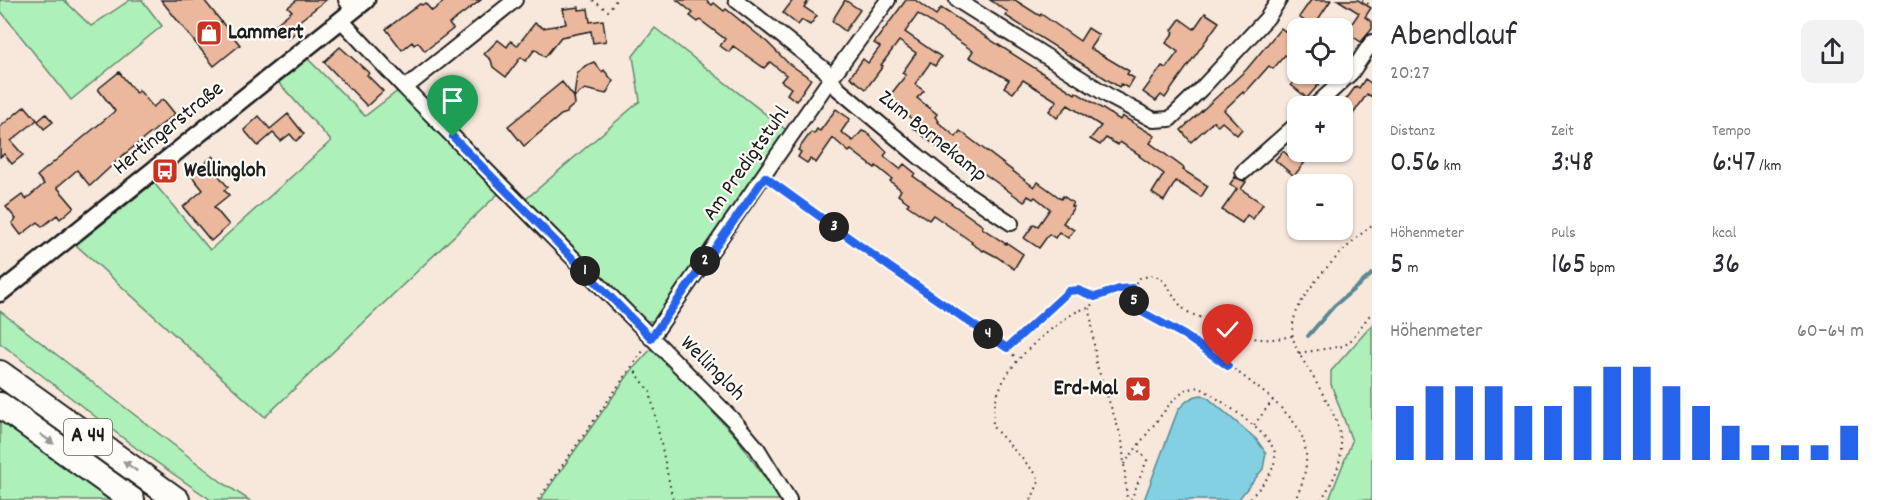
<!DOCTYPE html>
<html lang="de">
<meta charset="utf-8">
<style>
body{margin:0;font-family:Dekko,sans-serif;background:#f2f2f3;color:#2b2b33;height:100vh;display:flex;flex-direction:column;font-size:22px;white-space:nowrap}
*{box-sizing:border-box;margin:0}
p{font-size:20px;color:#7c7c81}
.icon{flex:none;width:33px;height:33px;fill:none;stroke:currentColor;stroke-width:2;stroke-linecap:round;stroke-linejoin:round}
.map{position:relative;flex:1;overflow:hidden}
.panel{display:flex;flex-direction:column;background:#fff;width:510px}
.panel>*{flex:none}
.controls{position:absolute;left:1287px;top:18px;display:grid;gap:12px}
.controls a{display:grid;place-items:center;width:66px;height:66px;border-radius:12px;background:#fff;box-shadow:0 2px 4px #0004;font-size:30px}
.pin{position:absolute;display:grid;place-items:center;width:51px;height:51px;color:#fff;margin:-62px -26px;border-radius:50% 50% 50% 0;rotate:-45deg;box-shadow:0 0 6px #0007}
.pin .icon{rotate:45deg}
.km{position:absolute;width:30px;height:30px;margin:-15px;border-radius:50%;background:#222;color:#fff;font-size:16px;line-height:30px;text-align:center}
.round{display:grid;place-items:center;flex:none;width:63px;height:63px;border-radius:12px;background:#f2f2f3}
.overview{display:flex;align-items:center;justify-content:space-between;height:102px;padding:0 18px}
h1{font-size:33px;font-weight:600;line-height:45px}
.metrics{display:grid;grid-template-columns:repeat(3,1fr);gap:9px;height:102px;padding:6px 18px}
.metrics div{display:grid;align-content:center}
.metrics b{font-size:30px;font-weight:600}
.metrics small{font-size:16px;font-weight:400}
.metrics p{font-size:16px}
.chart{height:168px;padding:12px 18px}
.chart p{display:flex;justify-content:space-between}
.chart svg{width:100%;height:108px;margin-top:6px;stroke:#2563eb;stroke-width:6}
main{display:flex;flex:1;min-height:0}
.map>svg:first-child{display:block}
.green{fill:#adf0b9;stroke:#64866a;stroke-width:1.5}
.water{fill:#83d0e2;stroke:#5a8893;stroke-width:1.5}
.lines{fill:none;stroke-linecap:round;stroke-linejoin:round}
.stream{stroke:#5a8893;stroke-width:4}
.building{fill:#ebb89d;stroke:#1c1c1c;stroke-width:1.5}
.minor-casing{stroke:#1c1c1c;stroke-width:18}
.tertiary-casing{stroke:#1c1c1c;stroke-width:21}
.motorway-casing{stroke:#1c1c1c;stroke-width:28}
.path{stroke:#1c1c1c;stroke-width:2;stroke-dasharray:1.5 4.5;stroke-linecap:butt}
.minor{stroke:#fdfcf7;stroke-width:14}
.tertiary{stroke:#fdfcf7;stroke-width:16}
.motorway{stroke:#fdfcf7;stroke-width:24}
.oneway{fill:#989794}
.route-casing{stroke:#fff;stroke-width:12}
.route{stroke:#2563eb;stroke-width:8}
.labels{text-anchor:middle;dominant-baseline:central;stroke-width:4.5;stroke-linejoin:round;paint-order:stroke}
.shield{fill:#fdfcf7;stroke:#605f5e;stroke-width:1.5}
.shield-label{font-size:21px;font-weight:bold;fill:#1c1c1c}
.poi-label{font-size:22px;font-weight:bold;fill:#1c1c1c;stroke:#fdfcf7;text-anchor:start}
.street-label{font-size:22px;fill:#1c1c1c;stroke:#fdfcf7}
</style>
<main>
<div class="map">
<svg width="1372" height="500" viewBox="0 0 1372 500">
<rect width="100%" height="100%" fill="#f8e8dc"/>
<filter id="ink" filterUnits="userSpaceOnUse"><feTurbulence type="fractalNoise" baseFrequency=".0167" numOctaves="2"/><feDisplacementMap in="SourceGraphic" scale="12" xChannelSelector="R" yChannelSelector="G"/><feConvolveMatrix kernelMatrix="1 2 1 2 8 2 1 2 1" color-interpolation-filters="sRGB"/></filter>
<g filter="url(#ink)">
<path class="green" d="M0 0H64L91 26 130 0H142L162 26 71 100 0 10Z
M655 28 786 130 655 321H644L526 199 640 101 633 56Z
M307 58 365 116 399 90 500 192 265 417 76 245 154 183 210 250 331 141 278 82Z
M0 311 223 483 249 500H211L136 448 0 343Z
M1372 325V500H1329L1352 441 1331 384V371Z
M652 348 738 439 780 500H540L631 371Z
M0 414 121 500H0Z"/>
<path class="water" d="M1202 395 1208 398 1256 439 1266 453 1263 469 1238 500H1144L1178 410C1185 402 1191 396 1202 395Z"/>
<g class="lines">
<path class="stream" d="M1308 336 1334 306 1372 274"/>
</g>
<path class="building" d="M161 0H204L240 45 214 66Z
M297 0H326L293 26 297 31 288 39 276 24 292 11 288 7Z
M446 0H481L449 24 453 29 425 51 418 42 414 45 412 42 402 50 386 29 420 4 422 5 425 3 432 11Z
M677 0H706L712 5 714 3 724 11 726 9 767 42 788 63 811 79 796 101 787 94 791 88 781 81 786 75 770 62 764 68 733 46 729 52 720 46 725 39 700 20 698 22 690 16 693 13Z
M793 0H809L804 7 817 16 810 25 802 20 798 25 783 13Z
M845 0 860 10 845 31 832 21Z
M906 0H915L936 15 941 8 1075 94 1076 92 1120 120 1122 116 1155 136 1150 143 1184 168 1183 170 1208 186 1201 197 1176 181 1164 201 1152 193 1164 174 1139 156 1140 155 1120 142 1118 145 1106 138 1100 145 1090 139 1101 126 1068 105 1057 118 1049 111 1057 101 1023 80 1013 93 1004 87 1009 80 969 57 973 51 918 14 905 32 941 57 935 66 930 63 915 84 924 91 917 98 937 114 935 117 939 121 938 122 956 137 960 131 1034 187 1038 182 1056 195 1061 199 1063 196 1073 203 1071 206 1074 207 1063 223 1074 230 1068 238 1059 232 1055 238 1049 234 1039 248 1024 238 1034 224 1038 226 1050 209 1035 197 1033 199 1028 196 1024 202 947 147 943 152 910 125 914 121 897 107 891 108V102L887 99 906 75 902 73 916 53 899 41 881 65 883 66 866 89 850 77 863 59 868 63 880 47 874 43Z
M990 0H1015L1040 16 1041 14 1080 41 1088 28 1099 35 1090 48 1129 71 1127 74 1134 78 1128 88 1121 84 1119 87 1006 16 1008 12Z
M1311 0H1331L1313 27 1299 17Z
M1338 0H1358L1371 8 1365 17 1372 22V29L1361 42 1346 32 1359 13Z
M579 7V10L588 9 590 22 603 20 606 41 593 43 591 31 561 37 545 57 535 49 526 61 521 57 506 77 493 67 491 60 484 54 498 40 507 47 511 41 517 46 535 23 543 28 566 24 563 9Z
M1205 13 1219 22 1165 98 1161 95 1156 101 1143 92 1162 66 1166 68 1178 52 1166 43 1174 32 1172 30 1180 19 1194 29Z
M1281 28 1297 41 1293 45 1298 50 1290 59 1285 55 1273 69 1269 66 1244 94 1243 92 1224 110 1242 129 1237 135 1222 122 1218 126 1214 121 1191 142 1181 130 1246 70Z
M340 47 369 73 367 75 383 91 367 106 324 62Z
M594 62 602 72 604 70 613 81 606 94 585 89 574 97 577 74 585 66Z
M119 72 136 93 139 90 153 107 163 99 175 114 121 157 90 186 77 170 57 187 74 207 60 219 57 215 42 227 38 222 21 235 12 223 16 219 6 207 22 195 26 199 44 184 37 176 115 111 98 89Z
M1301 74H1308L1320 83 1307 98 1291 85Z
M1365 79 1372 84V97L1367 94 1351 117 1342 110V105L1356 86 1359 88Z
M562 82 574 97 575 104 568 110 567 113 561 115 524 146 508 126Z
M25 106 37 120 11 141 23 155 12 164 4 154 0 157V127Z
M836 109 850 119 841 132 853 141 862 131 867 133 887 152 884 156 900 169 904 164 915 173 913 176 983 226 982 228 1006 244 1007 243 1023 254 1014 269 997 257 984 250 983 251 971 243 972 242 933 215 929 220 907 205 909 203 898 195 901 190 890 181 892 179 876 166 875 168 851 150 849 152 833 138 816 163 810 159 807 163 798 157 801 152 798 150 811 132 814 134 817 129 820 131Z
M46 114 53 122 44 129 38 121Z
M288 114 304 134 296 141 290 134 281 141 273 133 258 146 244 130 259 116 270 129Z
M1283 151 1289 156 1292 152H1313L1294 176 1275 160Z
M213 156 226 171 219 176 228 187 224 190 229 195 214 207 229 225 211 241 183 207 203 190 191 175Z
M1235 177 1246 182 1241 189 1263 204 1253 219 1247 215 1242 223 1222 210 1237 189 1230 184Z"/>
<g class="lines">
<defs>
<path id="minor" d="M346 0 353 10
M736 0 825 70 837 88 917 155 957 187 1011 223
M957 0 1112 98 1154 120 1170 119 1202 88 1267 18 1279 0
M341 20 405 88 735 422 757 448 789 500
M405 88 515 0
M1315 106 1351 73 1372 42
M1243 172 1298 123
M651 338 831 78 888 0"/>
<path id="tertiary" d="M0 293 366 0"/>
<path id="motorway" d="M0 373 177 500
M0 405 132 500"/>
</defs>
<use href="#minor" class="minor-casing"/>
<use href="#tertiary" class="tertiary-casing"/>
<use href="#motorway" class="motorway-casing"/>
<path class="path" d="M593 0 608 11 616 0
M1362 0 1372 6
M774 184 891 268 1004 345 1017 359
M1090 308 1096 363 1122 439 1127 500
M1292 336C1257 344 1242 336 1211 322 1203 318 1191 315 1185 310 1172 299 1171 283 1154 275L1140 278C1136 282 1131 288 1131 294 1132 311 1155 318 1167 325 1200 345 1287 401 1301 434 1311 457 1305 479 1295 500
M1008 347 1069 291 1078 289 1095 297
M1299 353 1344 346 1351 340 1372 312
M632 367 650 392 673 500
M1254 425 1273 400
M1124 464 1169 405 1185 390 1199 387C1216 397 1271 433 1275 453 1277 471 1259 489 1248 500
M538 500 645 348
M1031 500 1039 482 1037 475 993 427C991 382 1021 353 1054 327 1065 319 1076 309 1090 308L1095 297 1119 289 1132 288
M1131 500 1147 460 1136 448
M1321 500C1358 445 1338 421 1309 370 1303 360 1295 349 1293 337 1285 302 1347 245 1372 225"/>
<use href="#minor" class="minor"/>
<use href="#tertiary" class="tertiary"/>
<use href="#motorway" class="motorway"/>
</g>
<defs><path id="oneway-solid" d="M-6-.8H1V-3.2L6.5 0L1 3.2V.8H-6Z" transform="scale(1.5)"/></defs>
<g class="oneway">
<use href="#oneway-solid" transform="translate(47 439) rotate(36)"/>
<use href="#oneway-solid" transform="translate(130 466) rotate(-144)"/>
</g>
</g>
<g class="lines" filter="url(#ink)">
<defs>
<path id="route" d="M453 137 651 338 765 177 891 268 1007 348 1069 291 1078 290 1095 297 1119 289 1132 288 1131 294 1134 303 1142 312 1184 335 1228 366"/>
</defs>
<use href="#route" class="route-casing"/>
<use href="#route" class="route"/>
</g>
<defs>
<symbol id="shop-square" viewBox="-11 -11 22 22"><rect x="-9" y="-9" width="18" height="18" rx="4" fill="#c8321e" stroke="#fdfcf7"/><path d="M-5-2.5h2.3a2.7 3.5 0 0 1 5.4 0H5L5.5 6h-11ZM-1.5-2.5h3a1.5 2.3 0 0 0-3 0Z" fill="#fff"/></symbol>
<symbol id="bus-square" viewBox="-11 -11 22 22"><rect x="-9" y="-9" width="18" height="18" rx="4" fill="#c8321e" stroke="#fdfcf7"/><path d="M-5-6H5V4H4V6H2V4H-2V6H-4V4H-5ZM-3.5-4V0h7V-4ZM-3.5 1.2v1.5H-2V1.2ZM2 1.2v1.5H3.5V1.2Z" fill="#fff"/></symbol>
<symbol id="sight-square" viewBox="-11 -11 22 22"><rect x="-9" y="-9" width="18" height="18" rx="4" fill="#c8321e" stroke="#fdfcf7"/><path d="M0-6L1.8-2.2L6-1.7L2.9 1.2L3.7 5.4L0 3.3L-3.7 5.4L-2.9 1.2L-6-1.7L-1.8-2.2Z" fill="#fff"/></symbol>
</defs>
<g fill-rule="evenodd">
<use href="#shop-square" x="194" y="18" width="30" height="30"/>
<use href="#bus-square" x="150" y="156" width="30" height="30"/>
<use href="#sight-square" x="1123" y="374" width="30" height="30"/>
</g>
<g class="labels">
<rect class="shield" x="64" y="419" width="48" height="36" rx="4.5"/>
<g class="shield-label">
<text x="88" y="437">A 44</text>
</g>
<g class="poi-label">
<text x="228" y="33">Lammert</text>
<text x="184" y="171">Wellingloh</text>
<text x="1118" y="389" text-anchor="end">Erd-Mal</text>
</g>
<g class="street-label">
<text transform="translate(169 129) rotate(-39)">Hertingerstraße</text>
<text transform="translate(932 137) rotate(39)">Zum Bornekamp</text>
<text transform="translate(747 164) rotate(-55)">Am Predigtstuhl</text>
<text transform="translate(712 369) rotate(45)">Wellingloh</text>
</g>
</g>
</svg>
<div class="controls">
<a><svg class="icon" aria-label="locate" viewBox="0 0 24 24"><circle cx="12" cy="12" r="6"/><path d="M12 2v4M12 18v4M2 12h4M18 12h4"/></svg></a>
<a>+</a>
<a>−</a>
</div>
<div class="pin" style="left:453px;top:137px;background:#1e9e55"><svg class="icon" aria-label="arrive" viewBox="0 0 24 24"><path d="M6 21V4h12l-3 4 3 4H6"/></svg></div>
<div class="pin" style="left:1228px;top:366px;background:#d93025"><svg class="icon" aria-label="check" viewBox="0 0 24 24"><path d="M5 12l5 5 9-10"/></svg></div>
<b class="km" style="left:585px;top:271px">1</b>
<b class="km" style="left:705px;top:261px">2</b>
<b class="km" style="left:834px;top:227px">3</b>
<b class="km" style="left:988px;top:334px">4</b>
<b class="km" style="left:1134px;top:301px">5</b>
</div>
<section class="panel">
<div class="overview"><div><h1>Abendlauf</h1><p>20:27</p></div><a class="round"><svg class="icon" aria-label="share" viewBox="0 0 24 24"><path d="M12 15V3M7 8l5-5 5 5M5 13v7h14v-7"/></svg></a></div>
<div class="metrics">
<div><p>Distanz</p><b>0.56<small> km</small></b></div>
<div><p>Zeit</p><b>3:48</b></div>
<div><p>Tempo</p><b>6:47<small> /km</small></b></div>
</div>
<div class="metrics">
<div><p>Höhenmeter</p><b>5<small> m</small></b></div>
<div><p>Puls</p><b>165<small> bpm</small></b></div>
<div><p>kcal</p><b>36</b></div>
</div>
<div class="chart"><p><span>Höhenmeter</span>60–64 m</p>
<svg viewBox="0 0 160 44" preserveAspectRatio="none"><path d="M5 44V22M15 44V14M25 44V14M35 44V14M45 44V22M55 44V22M65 44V14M75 44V6M85 44V6M95 44V14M105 44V22M115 44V30M125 44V38M135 44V38M145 44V38M155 44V30"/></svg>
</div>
</section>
</main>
